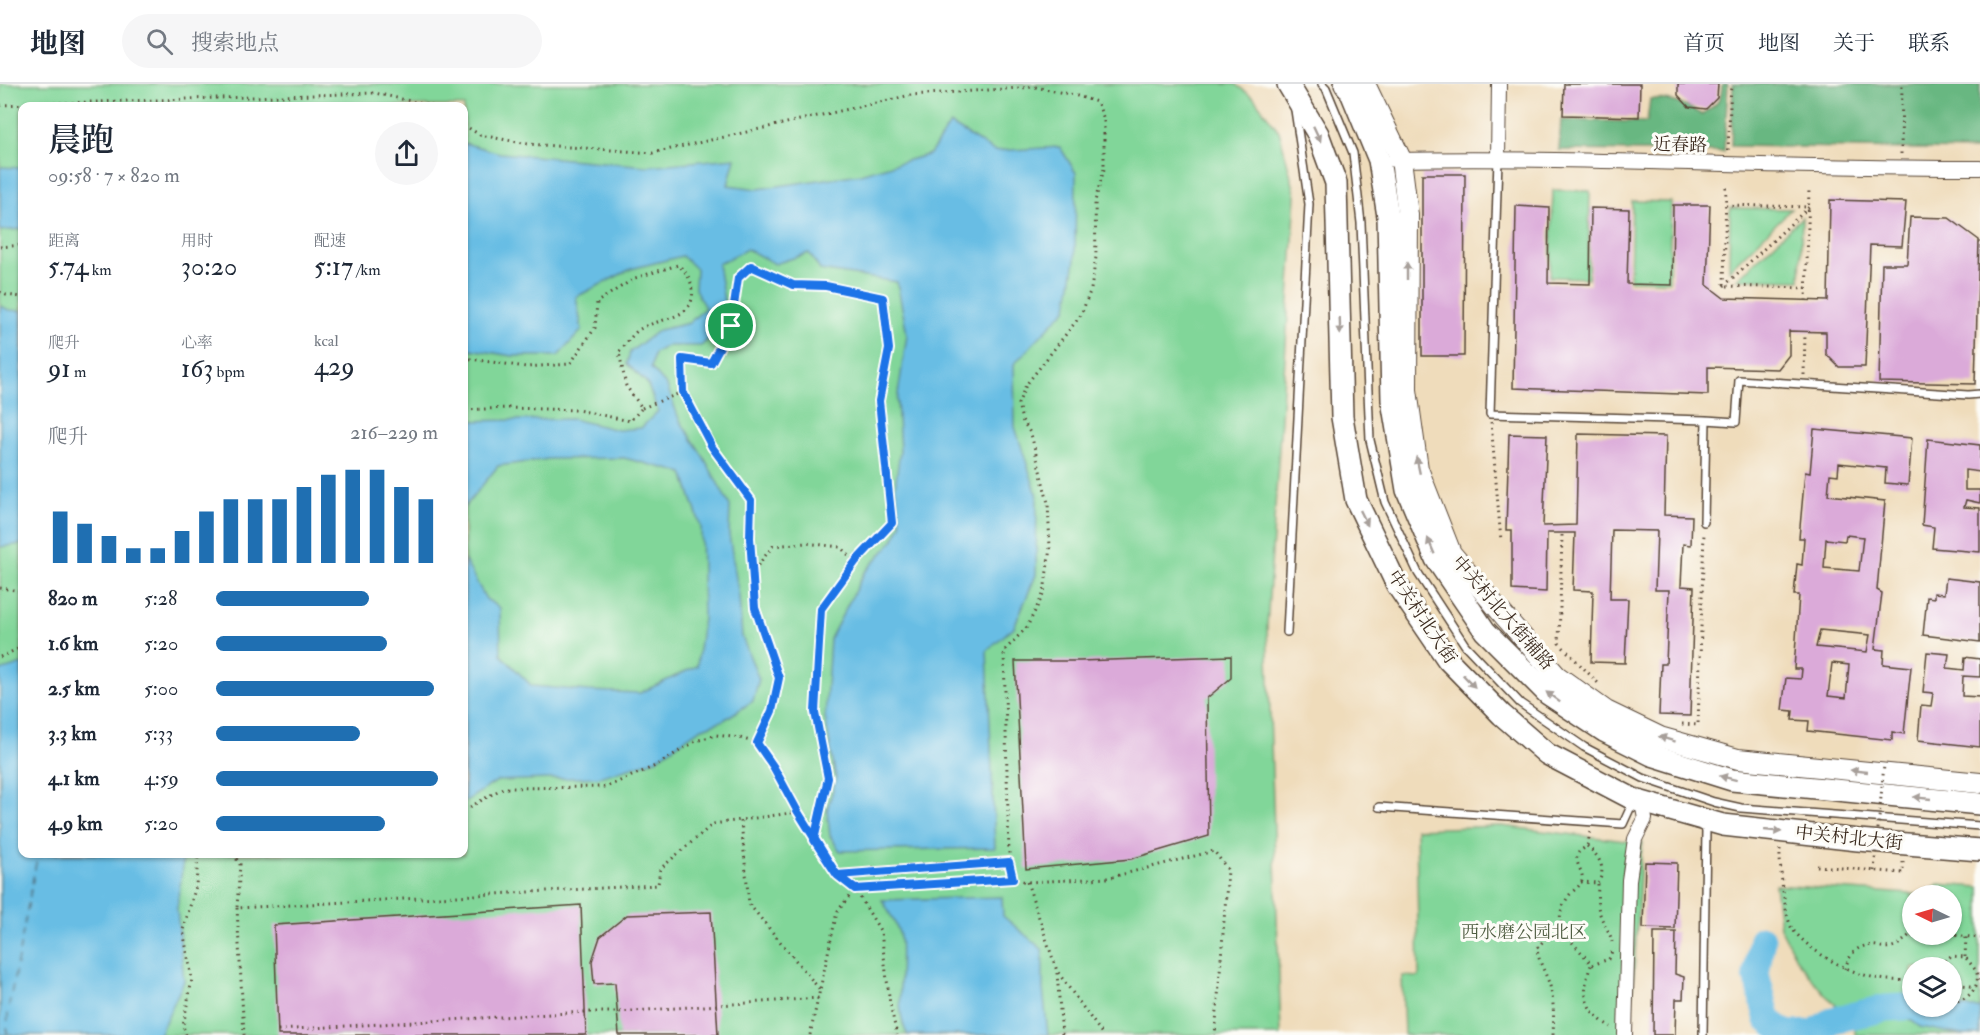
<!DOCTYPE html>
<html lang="zh">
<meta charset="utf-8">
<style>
body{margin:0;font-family:"IM FELL Double Pica","Noto Serif SC",serif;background:#f6f6f7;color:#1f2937;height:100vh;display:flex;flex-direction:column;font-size:22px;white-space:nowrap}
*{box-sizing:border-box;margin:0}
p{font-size:20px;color:#747a83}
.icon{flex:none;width:33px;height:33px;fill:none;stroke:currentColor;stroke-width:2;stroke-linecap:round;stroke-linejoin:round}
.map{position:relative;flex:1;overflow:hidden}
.side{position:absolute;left:18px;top:18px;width:450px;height:756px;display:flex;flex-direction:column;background:#fff;border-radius:12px;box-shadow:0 2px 4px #0004}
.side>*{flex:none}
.needle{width:39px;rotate:275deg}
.buttons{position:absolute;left:1902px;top:801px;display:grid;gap:12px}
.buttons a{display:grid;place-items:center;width:60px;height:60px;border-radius:50%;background:#fff;box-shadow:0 2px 4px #0004;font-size:30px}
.pin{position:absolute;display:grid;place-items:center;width:51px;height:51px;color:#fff;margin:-26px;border:3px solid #fff;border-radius:50%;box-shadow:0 2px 6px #0007}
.round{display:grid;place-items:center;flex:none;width:63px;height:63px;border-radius:32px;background:#f6f6f7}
.summary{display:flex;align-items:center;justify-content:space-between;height:102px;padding:0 30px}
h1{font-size:33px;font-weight:600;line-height:45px}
.figures{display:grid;grid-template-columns:repeat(3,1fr);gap:9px;height:102px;padding:6px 30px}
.figures div{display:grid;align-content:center}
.figures b{font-size:26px;font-weight:600}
.figures small{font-size:16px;font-weight:400}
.figures p{font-size:16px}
.chart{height:168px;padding:12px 30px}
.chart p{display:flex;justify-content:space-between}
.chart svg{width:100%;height:108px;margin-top:6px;stroke:#1f6fb2;stroke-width:6}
ul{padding:0 30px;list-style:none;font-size:20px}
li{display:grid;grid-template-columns:96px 72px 1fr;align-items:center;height:45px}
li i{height:15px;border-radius:8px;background:#1f6fb2}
header{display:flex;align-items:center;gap:36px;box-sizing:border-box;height:84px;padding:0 30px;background:#fff;border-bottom:2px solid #e0e1e3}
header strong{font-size:28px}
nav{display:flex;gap:33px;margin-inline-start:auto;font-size:21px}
.search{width:420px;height:54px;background:#f6f6f7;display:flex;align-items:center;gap:15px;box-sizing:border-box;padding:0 21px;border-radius:33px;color:#747a83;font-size:22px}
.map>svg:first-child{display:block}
.green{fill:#81d699;stroke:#5e805c;stroke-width:1.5;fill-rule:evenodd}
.forest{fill:#68b781;stroke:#527050;stroke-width:1.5}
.water{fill:#68bde4;stroke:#527481;stroke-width:1.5}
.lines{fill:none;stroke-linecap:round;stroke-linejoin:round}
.river{stroke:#68bde4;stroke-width:27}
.ferry{stroke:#4b5d63;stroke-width:1.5;stroke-dasharray:8 6;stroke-linecap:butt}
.building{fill:#dbaad9;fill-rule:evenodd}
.lane-casing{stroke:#564536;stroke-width:10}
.street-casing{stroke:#564536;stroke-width:16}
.secondary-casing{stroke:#564536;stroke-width:22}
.primary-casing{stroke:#564536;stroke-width:24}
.path{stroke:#564536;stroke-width:3;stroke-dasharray:1.5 4.5;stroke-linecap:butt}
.lane{stroke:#fff;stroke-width:7}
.street{stroke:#fff;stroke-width:14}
.secondary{stroke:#fff;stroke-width:20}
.primary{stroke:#fff;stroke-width:21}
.path-bridge{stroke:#564536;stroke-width:3;stroke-dasharray:1.5 4.5;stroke-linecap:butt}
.oneway{fill:#a79f9a}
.route-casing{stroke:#fff;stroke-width:12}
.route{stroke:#1a73e8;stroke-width:8}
.labels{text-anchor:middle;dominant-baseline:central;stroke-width:6;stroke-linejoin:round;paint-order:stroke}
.street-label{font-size:18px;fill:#3b2a1e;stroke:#fdfcf7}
.park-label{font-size:18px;fill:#505e43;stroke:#fdfcf7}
</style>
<header>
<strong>地图</strong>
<div class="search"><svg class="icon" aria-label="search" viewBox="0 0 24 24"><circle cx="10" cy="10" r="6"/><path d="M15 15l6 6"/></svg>搜索地点</div>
<nav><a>首页</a><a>地图</a><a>关于</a><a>联系</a></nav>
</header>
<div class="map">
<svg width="1980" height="951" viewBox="0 0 1980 951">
<rect width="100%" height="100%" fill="#fdfcf7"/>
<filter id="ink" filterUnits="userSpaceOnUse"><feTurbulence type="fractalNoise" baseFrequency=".0167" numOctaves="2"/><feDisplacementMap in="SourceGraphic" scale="12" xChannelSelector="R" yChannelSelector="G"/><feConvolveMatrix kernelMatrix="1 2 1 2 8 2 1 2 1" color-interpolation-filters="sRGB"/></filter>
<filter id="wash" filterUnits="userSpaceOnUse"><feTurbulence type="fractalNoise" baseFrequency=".008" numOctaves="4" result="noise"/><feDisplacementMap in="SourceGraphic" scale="24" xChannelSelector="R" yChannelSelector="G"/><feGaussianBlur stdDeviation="1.35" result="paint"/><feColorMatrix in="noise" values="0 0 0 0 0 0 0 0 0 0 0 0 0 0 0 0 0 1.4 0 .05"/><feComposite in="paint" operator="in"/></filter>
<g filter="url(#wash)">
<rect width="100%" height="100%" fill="#efdcbb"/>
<path class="green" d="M0 0H1235L1254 14 1279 47 1296 112 1267 542 1281 951H0ZM22 22H464V770H22Z
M1553 106 1590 107 1588 194 1550 193Z
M1632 117 1671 118 1669 197 1630 196Z
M1730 124 1791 125 1729 186Z
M1802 133 1800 196 1737 195Z
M1501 742 1642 759 1630 951H1404L1402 892 1419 893 1416 745Z
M1938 800 1980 803V951H1855V944L1843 928 1822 907 1797 876 1780 843 1775 801 1926 811 1912 812V850H1952V812L1928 811ZM1912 884H1952V922H1912Z"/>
<path class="forest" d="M1722 0H1728L1724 68 1559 66 1561 36 1647 38 1650 15C1670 14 1684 21 1702 30 1716 21 1722 18 1722 0Z
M1733 0H1980V66L1731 62Z"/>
<path class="water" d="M950 40 994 67 1060 63 1076 89 1075 176 1067 224 1014 280 1015 343 1037 411 1036 491 1014 543 987 566 995 764 840 767 830 752 827 726 836 695 825 634 830 555 864 489 893 457 901 441 895 403 900 367 897 317 907 250 897 198 820 186 809 169 775 180 747 165 718 180 724 217 712 252 701 262H667L654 269 651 284 667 302 679 335 703 372 730 422 729 451 739 512 742 553 759 595 753 617 724 636 700 645 655 676 599 693 497 697 466 717H464V475L486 515 500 524 501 571 532 602 589 607 640 609 697 582 703 534 701 443 683 389 624 374 549 375 498 382 464 424V337L572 335 618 346 641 344 658 327 647 299 627 280 630 268 659 246 689 239 705 224 695 205 696 185 682 172 631 185 576 213 582 246 558 272H512L464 264V59L500 69 647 82 735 74 728 101 758 105 860 90 930 70Z
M0 83 22 84V145L0 147Z
M0 222 9 226 22 227V460L0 463Z
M22 580V770H184L177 825 184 897 159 951H0V587Z
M1002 813 1003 832 1043 866V905L1048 951H908C894 932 903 878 900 854 899 842 888 827 882 816Z
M1905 916 1912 917V922L1980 924V951H1962L1920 943 1905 932H1869L1866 925 1895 921Z"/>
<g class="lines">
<path class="river" d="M1762 855 1756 890 1768 936 1787 950 1814 949 1833 936 1886 924 1904 923"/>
<path class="ferry" d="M7 951 8 927 36 779 42 770"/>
</g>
<g id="blocks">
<path class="building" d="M1564 0H1640L1639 33 1563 31Z
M1678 0H1718L1717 14 1706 25 1689 23 1678 11Z
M1422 90H1465L1464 272H1422Z
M1830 116 1906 118 1902 162 1870 161 1865 283H1839L1826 270V248L1789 247V271L1778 285 1708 283V311L1513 304 1516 122 1549 124 1548 199 1590 200 1591 124 1629 125 1627 200 1672 201 1673 121H1710L1707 201 1724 214 1828 217Z
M1910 133 1949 134 1979 156 1975 300 1879 298 1882 180H1907Z
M1814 345 1912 354 1908 401 1885 399 1886 384 1839 379 1838 391 1830 390 1828 411 1885 417 1877 506 1882 509 1875 565 1884 566 1883 580 1911 583 1904 650 1892 648V656L1808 647 1809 637 1792 636 1793 627 1782 626 1786 594 1801 595 1802 585H1794L1799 511H1794L1797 480 1802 481 1804 454H1799L1805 388 1810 389ZM1846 451 1863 453 1859 487 1824 484 1826 455 1845 457ZM1820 546 1870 551 1867 568 1816 563ZM1832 579 1849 581 1846 614 1828 612Z
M1509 350 1547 351 1543 442 1576 441 1578 350 1666 352 1664 431 1692 432 1691 461 1683 460 1681 502 1694 503 1690 632 1659 631 1661 580H1666L1669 506H1655L1657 447 1612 446 1610 515H1628L1625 579 1591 578 1593 507 1573 506 1575 449H1547L1546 508 1512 506V446H1506Z
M1928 355 1980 361V388L1965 386V406H1980V419L1966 416 1964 423 1980 424V468L1932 464 1934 443 1922 441Z
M1946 494 1980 498V558L1923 551 1927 513 1934 514V509L1944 510Z
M1927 568 1949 570 1947 584 1964 586 1965 573 1980 575V593L1963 592 1962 612 1980 613V663L1918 656 1921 621 1931 622 1933 609 1923 608Z
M1231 572V594L1207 614 1209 752 1131 775 1026 785 1015 577H1079Z
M1645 778 1677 779 1675 845 1643 844Z
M581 821 586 951H278L274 841Z
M711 828 718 951H619L615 899 594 900 592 877 600 853 627 831Z
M1654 848H1676L1675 890 1684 893 1683 915H1676L1675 951H1653Z"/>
</g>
</g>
<g filter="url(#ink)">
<use href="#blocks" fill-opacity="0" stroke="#564536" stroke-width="1.5"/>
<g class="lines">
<defs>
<path id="lane" d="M1322 0 1326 4 1353 69 1361 139 1370 356 1385 418 1418 489 1465 561 1520 619 1584 663 1643 694 1714 718 1741 724 1980 742
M1498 75 1490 330 1706 336 1704 438
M1706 336 1736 338 1739 296 1968 311 1980 310
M1287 548 1309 120 1295 26
M1379 723 1623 740 1633 718
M1701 741 1706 745 1703 951
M837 791 1009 778"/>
<path id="street" d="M1498 75 1499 0
M1394 76C1589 72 1785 85 1980 84
M1625 951 1629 796 1635 755 1645 735 1642 718"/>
<path id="secondary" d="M1365 0 1401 75 1408 131 1407 306 1418 385 1451 469 1505 533 1557 592 1606 627 1660 653 1738 675 1980 699"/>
<path id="primary" d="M1288 0 1318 50 1336 99 1342 333 1356 416 1397 501 1448 576 1502 631 1547 670 1635 716 1723 741 1858 756 1980 766
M1345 0 1350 6 1379 76 1388 132 1392 316 1407 406 1436 475 1485 547 1548 610 1604 647 1652 671 1732 696 1980 720"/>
</defs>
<use href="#lane" class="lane-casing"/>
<use href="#street" class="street-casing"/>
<use href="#secondary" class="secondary-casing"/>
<use href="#primary" class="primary-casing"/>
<path class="path" d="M0 21 375 9 432 22
M464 41 480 51 528 60 653 69 911 11 1035 3 1074 11 1097 18 1104 35V85L1095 117 1096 173 1091 205 1081 231 1026 301 1018 320 1022 336 1031 350 1048 419 1050 464 1044 509 1027 543 1004 567 1009 770
M1728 66 1731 0
M1901 70 1902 0
M1726 103 1724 202 1807 204
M0 163 22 161
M1724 202 1809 123 1726 121
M0 208 6 211 22 213
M1806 217 1809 104
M464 274 526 283 570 280 595 244 597 218 635 194 678 181C686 188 690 193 692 204 697 235 662 233 642 244 633 248 626 261 619 268L626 302 642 324 630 337 578 326 508 324 464 326
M1804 291 1805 250
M642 324 683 308
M1491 338 1501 457
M1562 451 1559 559 1598 599
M754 486 773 462 806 459 840 463 855 477
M0 504 22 507
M0 573 22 563
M1682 640 1698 641 1704 448
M757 659 772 627 779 594 755 524 750 454 751 416 712 363 683 308 682 275 711 279 731 242 738 194 751 182 793 201 826 202 883 214 889 265 879 317 892 439 856 477 821 525 815 628 828 694 814 756
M464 722 470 723 503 704 606 703 653 683 696 657 716 651 740 654 757 659 773 682 798 728 832 783
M741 737 749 820 821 907
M1590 748C1589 751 1589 758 1587 761 1584 766 1579 765 1577 772 1575 781 1586 790 1581 799 1578 804 1571 808 1568 813 1546 845 1577 858 1591 881 1584 900 1581 920 1599 934 1602 938 1607 940 1611 943
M1587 762C1599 772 1607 784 1598 799
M1780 765C1779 779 1785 837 1793 846 1812 869 1847 888 1876 894 1887 897 1901 896 1912 897
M233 770 240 780 237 824 658 801 660 785 713 740 798 728
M1817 782 1903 789V778
M1027 798 1057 887 1103 951
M1581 798 1598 799C1598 809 1596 820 1600 830 1603 840 1610 847 1612 858
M849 800 855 805 881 848 890 920 897 951
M855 805 1013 795 1027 798 1108 794 1214 767 1228 786 1215 951
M237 824 244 951
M1944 850 1980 854
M1965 873 1966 853
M1592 881 1609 875 1612 867
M1935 884 1951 872 1965 873C1969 878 1974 883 1977 889 1980 905 1966 918 1952 917
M1845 885C1850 868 1859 859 1877 862 1882 863 1887 865 1892 863 1900 861 1906 854 1912 849
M1057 889 1062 951
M1952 900 1980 903
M278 946 585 928H618L819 914
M186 951 183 942 192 895 183 846 196 802 198 770
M810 951 837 828 855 805
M1553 951C1554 934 1554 918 1550 902 1546 889 1538 877 1537 864L1545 855 1562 843"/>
<use href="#lane" class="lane"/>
<use href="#street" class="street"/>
<use href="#secondary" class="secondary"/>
<use href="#primary" class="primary"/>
<path class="path-bridge" d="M1874 787 1884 681"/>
</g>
<defs><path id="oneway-solid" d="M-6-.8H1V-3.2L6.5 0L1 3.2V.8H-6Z" transform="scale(1.5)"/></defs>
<g class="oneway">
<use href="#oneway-solid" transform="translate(1317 50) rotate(65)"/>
<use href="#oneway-solid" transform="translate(1407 187) rotate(-90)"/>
<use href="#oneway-solid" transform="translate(1340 242) rotate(88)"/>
<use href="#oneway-solid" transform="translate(1418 381) rotate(-102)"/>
<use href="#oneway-solid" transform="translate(1364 434) rotate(64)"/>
<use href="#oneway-solid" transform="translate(1431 462) rotate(-113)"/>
<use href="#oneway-solid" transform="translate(1469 597) rotate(46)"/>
<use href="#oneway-solid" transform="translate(1553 613) rotate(-143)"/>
<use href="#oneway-solid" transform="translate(1667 655) rotate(-163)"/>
<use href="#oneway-solid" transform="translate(1859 687) rotate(-174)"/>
<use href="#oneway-solid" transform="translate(1728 694) rotate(-166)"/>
<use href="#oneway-solid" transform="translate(1922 714) rotate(-174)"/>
<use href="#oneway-solid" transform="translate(1773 747) rotate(6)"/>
</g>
</g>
<g class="lines" filter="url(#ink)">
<defs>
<path id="route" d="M731 242 711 279 682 275 683 308 712 363 751 416 750 454 755 524 779 594 772 627 757 659 773 682 798 728 837 791 855 805 1013 795 1009 778 837 791 814 756 828 694 815 628 821 525 856 477 892 439 879 317 889 265 883 214 826 202 793 201 751 182 738 194 731 242"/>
</defs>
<use href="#route" class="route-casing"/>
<use href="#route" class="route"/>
</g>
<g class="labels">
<g class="street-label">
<text transform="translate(1680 61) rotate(1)">近春路</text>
<text transform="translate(1503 529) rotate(49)">中关村北大街辅路</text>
<text transform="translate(1422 533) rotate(56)">中关村北大街</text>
<text transform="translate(1849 754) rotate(6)">中关村北大街</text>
</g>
<g class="park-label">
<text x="1524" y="848">西水磨公园北区</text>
</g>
</g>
</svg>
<div class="buttons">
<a><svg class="needle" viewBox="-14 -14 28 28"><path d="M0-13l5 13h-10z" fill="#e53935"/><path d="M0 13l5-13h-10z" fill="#747a83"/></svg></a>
<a><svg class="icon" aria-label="layers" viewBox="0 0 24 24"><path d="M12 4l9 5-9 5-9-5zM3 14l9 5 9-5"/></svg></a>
</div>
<div class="pin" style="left:731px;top:242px;background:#1e9e55"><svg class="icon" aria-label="arrive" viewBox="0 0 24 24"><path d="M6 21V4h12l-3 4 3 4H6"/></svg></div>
<section class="side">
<div class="summary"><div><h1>晨跑</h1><p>09:58 · 7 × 820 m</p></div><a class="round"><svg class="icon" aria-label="share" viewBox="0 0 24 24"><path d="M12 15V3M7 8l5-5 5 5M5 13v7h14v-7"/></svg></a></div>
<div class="figures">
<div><p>距离</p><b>5.74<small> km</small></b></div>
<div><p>用时</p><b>30:20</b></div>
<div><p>配速</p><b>5:17<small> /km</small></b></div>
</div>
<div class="figures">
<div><p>爬升</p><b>91<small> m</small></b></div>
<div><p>心率</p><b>163<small> bpm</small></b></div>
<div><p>kcal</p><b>429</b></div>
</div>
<div class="chart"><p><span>爬升</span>216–229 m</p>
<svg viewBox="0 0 160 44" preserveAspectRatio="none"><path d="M5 44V23M15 44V28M25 44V33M35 44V38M45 44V38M55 44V31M65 44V23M75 44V18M85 44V18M95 44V18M105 44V13M115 44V8M125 44V6M135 44V6M145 44V13M155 44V18"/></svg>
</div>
<ul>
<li><b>820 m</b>5:28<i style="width:69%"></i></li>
<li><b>1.6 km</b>5:20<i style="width:77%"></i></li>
<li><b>2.5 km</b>5:00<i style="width:98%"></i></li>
<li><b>3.3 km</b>5:33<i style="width:65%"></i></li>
<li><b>4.1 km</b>4:59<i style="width:100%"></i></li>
<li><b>4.9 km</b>5:20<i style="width:76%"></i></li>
</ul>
</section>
</div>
